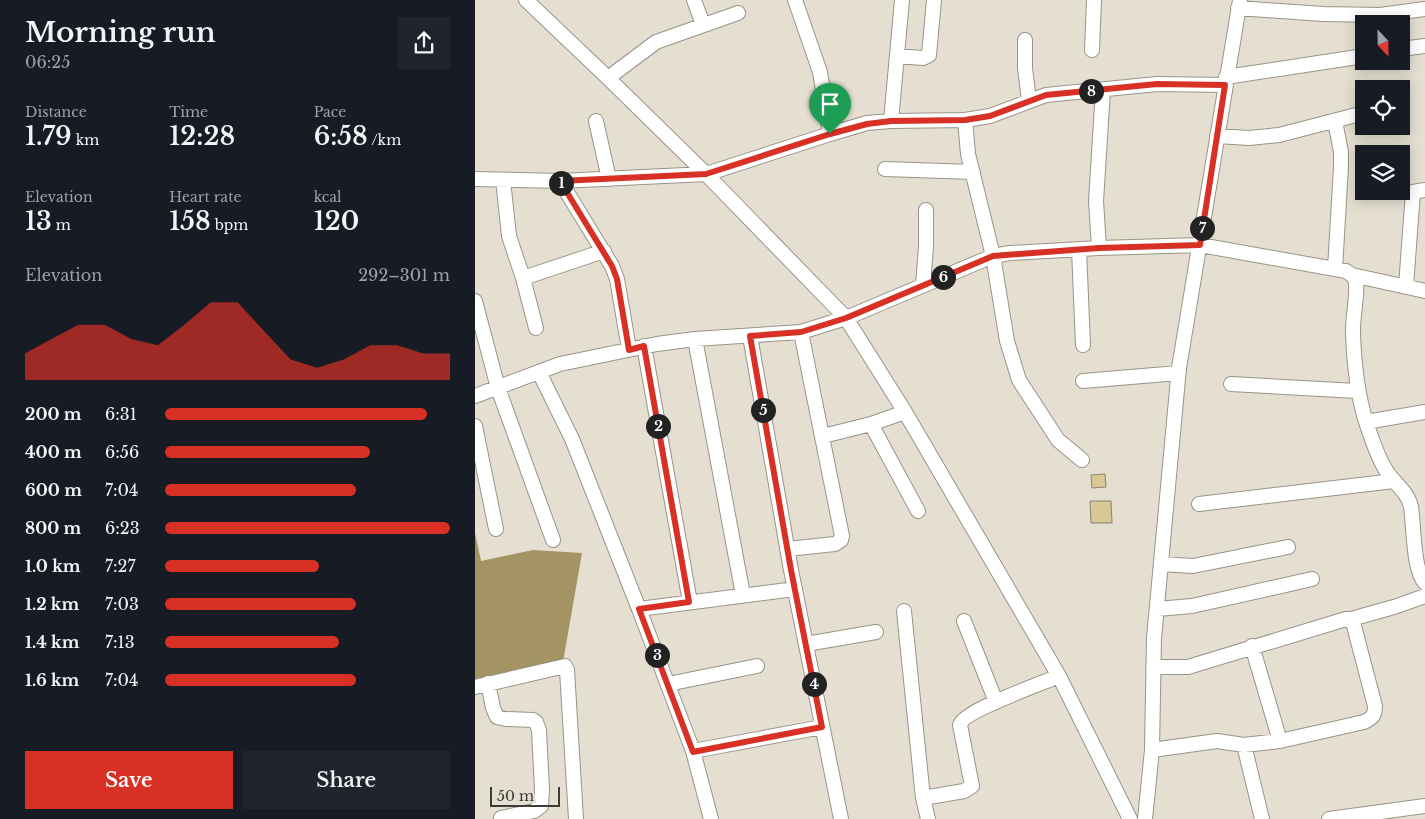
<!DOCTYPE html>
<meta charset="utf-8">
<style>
body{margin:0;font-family:"Libre Baskerville",serif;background:#20242c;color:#f1f3f6;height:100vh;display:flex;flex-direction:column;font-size:19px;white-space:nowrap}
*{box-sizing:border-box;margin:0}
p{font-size:16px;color:#9ea1a6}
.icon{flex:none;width:28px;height:28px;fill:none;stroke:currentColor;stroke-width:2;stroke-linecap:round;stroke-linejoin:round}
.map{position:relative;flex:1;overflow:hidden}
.side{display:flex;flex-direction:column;background:#171b24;width:475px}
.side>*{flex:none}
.needle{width:32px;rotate:158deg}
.buttons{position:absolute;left:880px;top:15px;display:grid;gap:10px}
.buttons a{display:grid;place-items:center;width:55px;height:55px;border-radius:0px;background:#171b24;box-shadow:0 2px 12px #0003;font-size:25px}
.scale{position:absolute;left:15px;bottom:12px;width:70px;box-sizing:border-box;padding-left:5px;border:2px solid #3d3b36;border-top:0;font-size:14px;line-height:18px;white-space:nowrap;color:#3d3b36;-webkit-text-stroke:4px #e4dfd1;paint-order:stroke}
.pin{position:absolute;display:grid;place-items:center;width:42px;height:42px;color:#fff;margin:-51px -21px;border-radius:50% 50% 50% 0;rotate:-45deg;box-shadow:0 0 5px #0007}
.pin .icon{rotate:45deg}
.km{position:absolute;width:25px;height:25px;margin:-12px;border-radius:50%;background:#222;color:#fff;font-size:14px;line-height:25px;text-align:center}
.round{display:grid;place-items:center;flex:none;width:52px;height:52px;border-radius:0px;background:#20242c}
.summary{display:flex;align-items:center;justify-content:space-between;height:85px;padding:0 25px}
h1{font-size:28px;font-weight:600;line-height:38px}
.figures{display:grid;grid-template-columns:repeat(3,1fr);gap:8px;height:85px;padding:5px 25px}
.figures div{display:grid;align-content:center}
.figures b{font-size:25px;font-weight:600}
.figures small{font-size:14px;font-weight:400}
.figures p{font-size:14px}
.chart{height:140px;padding:10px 25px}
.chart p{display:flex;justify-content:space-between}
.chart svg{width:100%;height:90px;margin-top:5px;fill:#d93025;opacity:.7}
.button{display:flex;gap:10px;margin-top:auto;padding:10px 25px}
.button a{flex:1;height:58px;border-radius:0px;background:#d93025;color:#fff;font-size:20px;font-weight:600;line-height:58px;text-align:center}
.button a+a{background:#20242c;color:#f1f3f6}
ul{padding:0 25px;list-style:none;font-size:16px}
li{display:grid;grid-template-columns:80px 60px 1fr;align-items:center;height:38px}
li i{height:12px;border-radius:6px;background:#d93025}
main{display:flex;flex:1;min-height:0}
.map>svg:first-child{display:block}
.water{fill:#a49363}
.building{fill:#d9c795;stroke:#868275}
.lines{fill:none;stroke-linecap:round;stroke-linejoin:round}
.minor-casing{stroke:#989487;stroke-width:16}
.minor{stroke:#fff;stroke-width:14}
.route-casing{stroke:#fff;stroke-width:10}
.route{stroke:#d93025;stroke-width:6}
</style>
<main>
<section class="side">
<div class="summary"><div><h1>Morning run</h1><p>06:25</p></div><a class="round"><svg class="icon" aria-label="share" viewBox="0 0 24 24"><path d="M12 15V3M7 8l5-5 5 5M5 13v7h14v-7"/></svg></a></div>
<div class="figures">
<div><p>Distance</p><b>1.79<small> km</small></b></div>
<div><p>Time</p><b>12:28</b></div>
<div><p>Pace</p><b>6:58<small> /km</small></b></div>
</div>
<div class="figures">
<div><p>Elevation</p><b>13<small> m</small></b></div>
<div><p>Heart rate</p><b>158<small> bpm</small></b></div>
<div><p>kcal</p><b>120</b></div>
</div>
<div class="chart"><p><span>Elevation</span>292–301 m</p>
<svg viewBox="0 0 160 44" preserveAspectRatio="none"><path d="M0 44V31L10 24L20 17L30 17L40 24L50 27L60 17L70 6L80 6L90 20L100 34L110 38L120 34L130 27L140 27L150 31L160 31V44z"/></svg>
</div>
<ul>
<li><b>200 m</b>6:31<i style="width:92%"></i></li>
<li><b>400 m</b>6:56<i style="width:72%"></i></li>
<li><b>600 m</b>7:04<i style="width:67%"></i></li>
<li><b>800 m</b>6:23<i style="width:100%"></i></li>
<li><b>1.0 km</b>7:27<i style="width:54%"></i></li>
<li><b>1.2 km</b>7:03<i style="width:67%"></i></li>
<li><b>1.4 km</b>7:13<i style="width:61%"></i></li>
<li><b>1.6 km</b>7:04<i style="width:67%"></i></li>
</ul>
<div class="button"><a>Save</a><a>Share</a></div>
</section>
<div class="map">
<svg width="950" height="819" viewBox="0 0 950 819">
<rect width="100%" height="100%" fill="#e4dfd1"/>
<path class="water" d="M0 533 6 561 58 550 107 553 88 662 0 682Z"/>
<path class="building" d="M630 474 631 487 617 488 616 475Z
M615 501H636L637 523H616Z"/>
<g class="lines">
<defs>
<path id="minor" d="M51 0 133 78 231 174 371 318 430 412 584 676 655 819
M219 0 228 25
M320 0 345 72 355 134
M763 8 848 14 905 15 950 9
M550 40V68L554 101
M926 49 950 46
M617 50 619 0
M422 56 448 58 454 55 459 0
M751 77 889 56
M133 78 181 42 263 13
M926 103H927
M490 120 493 154 518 256 532 341 544 380 583 440 607 460
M121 121 134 179
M416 121 427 0
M860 121 866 152V167L860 269
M742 136 774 138 804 135 889 113
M410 169 498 172
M0 179 85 181 231 174 355 134 392 123 416 121 490 120 515 116 571 95 682 84 750 85
M28 180 34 236 48 278 61 328
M85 181 137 266 142 279 154 349
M624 248 621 201 628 90
M604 249 608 345
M877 275 950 291
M48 278 129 251
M448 285 451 247V210
M931 286 938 192 950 190
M0 301 23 388 78 540
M275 336 316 570 366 819
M220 339 268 595
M169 346 215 602
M64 372 97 439 164 609 320 589
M608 381 703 373
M756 384 882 391
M0 396 85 364 182 344 220 339 326 332 371 318 518 256 535 253 624 248 725 245 871 271C874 273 878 275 880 279 884 289 877 320 878 333 879 364 882 393 891 422L950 412
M891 422C897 439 902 457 912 472 920 484 933 492 936 507 939 526 938 570 950 583
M396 424 443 511
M0 426 21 529
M348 436 396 424 430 412
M724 504 919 481
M312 549 360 544 366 540 367 536 326 332
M686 564 718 566 813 547
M164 609 218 751 236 819
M682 609 717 606 837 579
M429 611 448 798 453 819
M876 619 919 607 950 596
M489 621 521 702
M331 644 401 632
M777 646 805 741
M13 683 18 708 22 717 31 719 58 720 61 722 64 730 67 790 66 806 59 811 26 818
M193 684 282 666
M0 687 90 666 92 670 101 819
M769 745 787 819
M677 750 742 741 769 745 805 741 889 722C897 718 900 716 900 706L879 626 876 619H871L713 667H678
M218 751 347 727
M448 798 489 791 497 786 485 725C488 711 568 683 584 676
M670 819 677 750 679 638 704 368 765 0
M854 819 950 806"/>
</defs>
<use href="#minor" class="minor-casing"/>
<use href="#minor" class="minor"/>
</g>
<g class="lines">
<defs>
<path id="route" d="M682 84 750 85 725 245 624 248 518 256 371 318 326 332 275 336 316 570 347 727 218 752 164 609 214 602 169 346 154 350 142 279 137 266 85 181 231 174 355 134 392 124 416 121 490 120 515 116 571 95Z"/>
</defs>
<use href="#route" class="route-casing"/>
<use href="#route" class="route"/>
</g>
</svg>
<div class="buttons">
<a><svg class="needle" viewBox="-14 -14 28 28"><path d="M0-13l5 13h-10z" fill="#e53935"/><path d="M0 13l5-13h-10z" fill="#9ea1a6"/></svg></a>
<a><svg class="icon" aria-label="locate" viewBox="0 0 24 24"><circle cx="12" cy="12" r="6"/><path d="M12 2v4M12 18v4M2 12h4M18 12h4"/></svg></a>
<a><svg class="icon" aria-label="layers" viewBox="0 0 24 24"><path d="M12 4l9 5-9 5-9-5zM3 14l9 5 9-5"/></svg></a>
</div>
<div class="scale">50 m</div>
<div class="pin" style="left:355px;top:134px;background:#1e9e55"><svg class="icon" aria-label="arrive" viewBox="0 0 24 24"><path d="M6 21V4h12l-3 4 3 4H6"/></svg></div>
<b class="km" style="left:86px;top:183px">1</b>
<b class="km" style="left:183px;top:426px">2</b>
<b class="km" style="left:182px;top:655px">3</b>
<b class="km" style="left:339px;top:684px">4</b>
<b class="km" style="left:288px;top:410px">5</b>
<b class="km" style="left:468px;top:277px">6</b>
<b class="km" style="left:727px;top:228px">7</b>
<b class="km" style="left:616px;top:91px">8</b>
</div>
</main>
